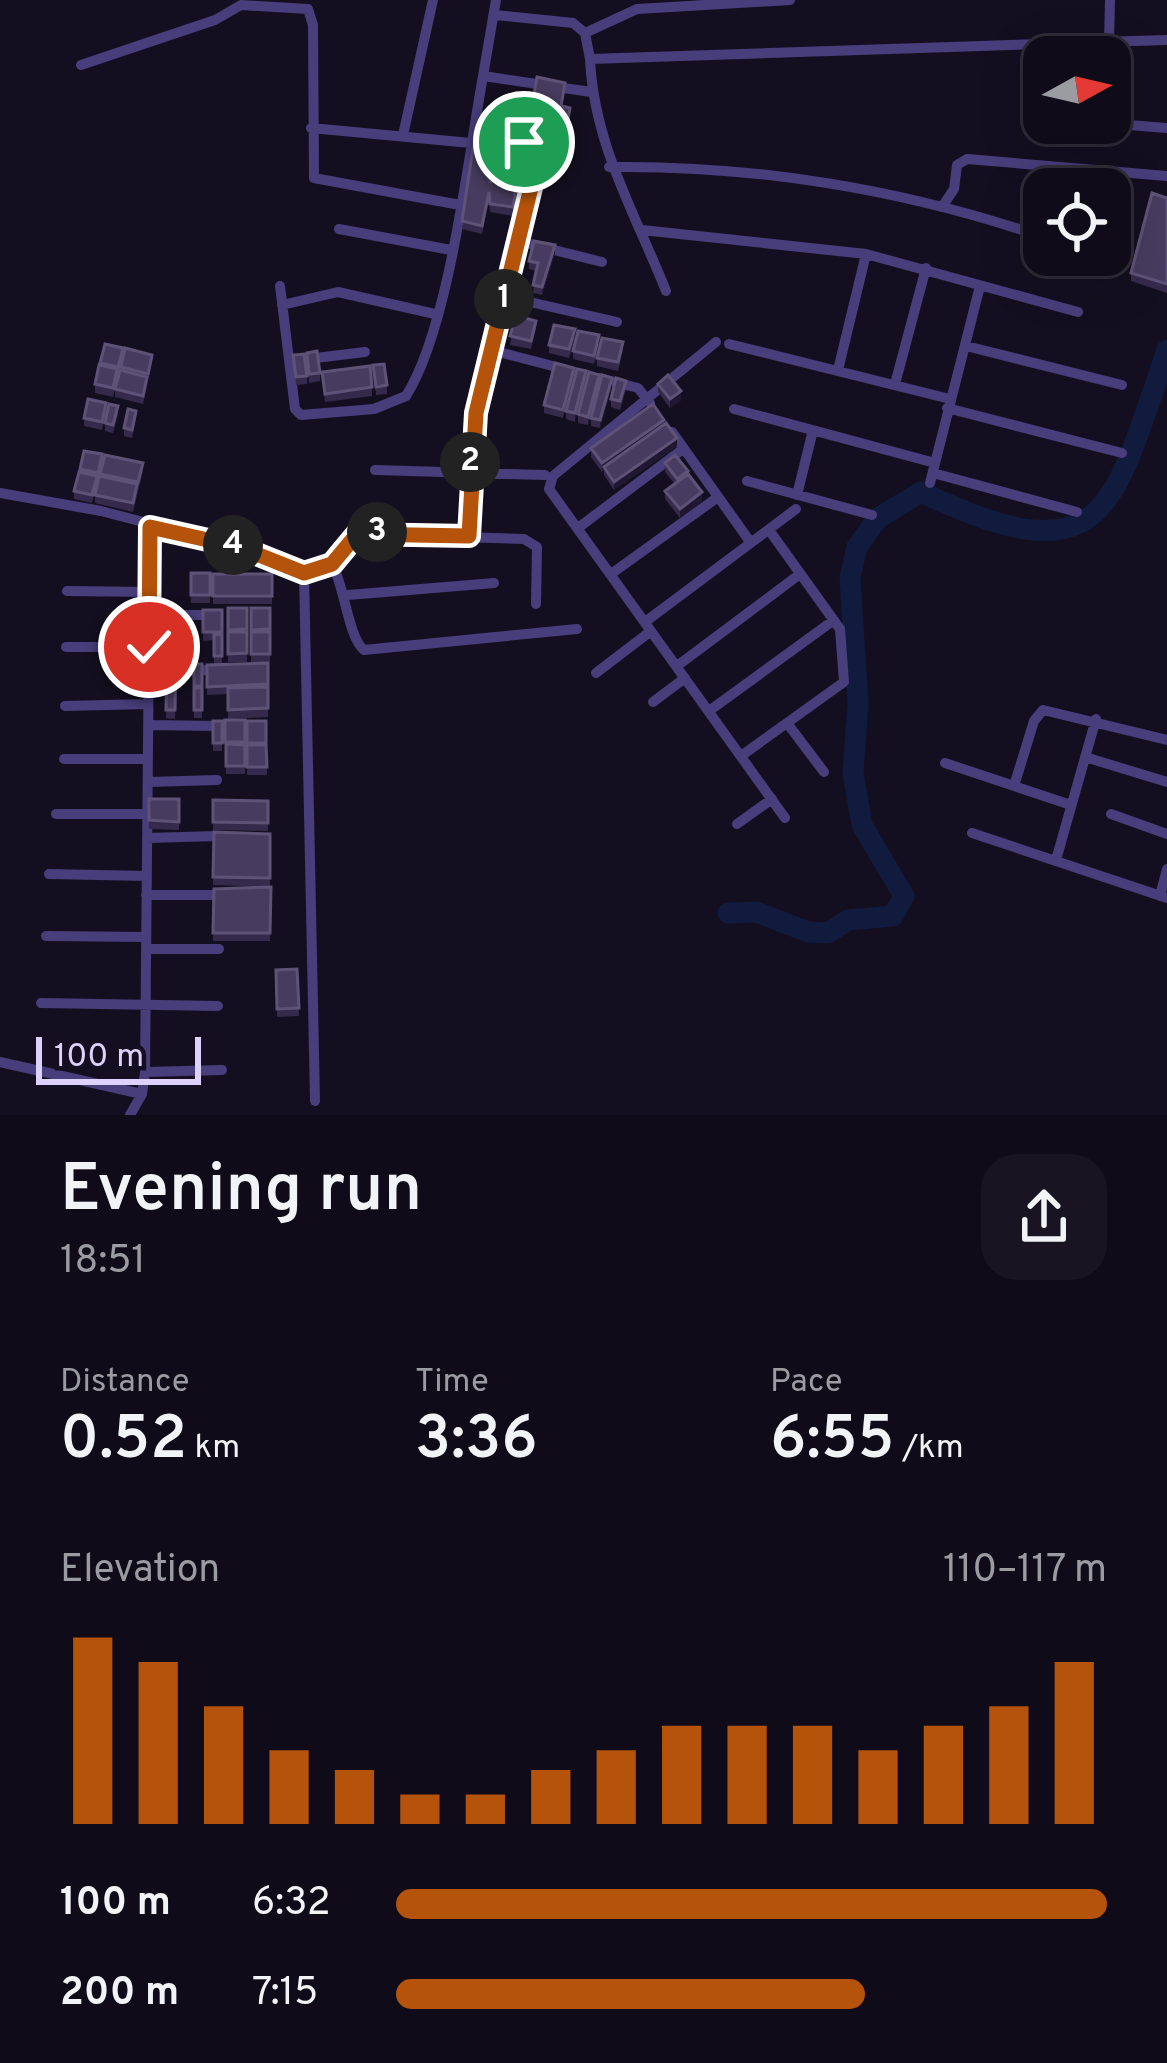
<!DOCTYPE html>
<meta charset="utf-8">
<style>
body{margin:0;font-family:Overpass,sans-serif;background:#181421;color:#f1f3f6;height:100vh;display:flex;flex-direction:column;font-size:45px;white-space:nowrap}
*{box-sizing:border-box;margin:0}
p{font-size:39px;color:#9b9ba2}
.icon{flex:none;width:66px;height:66px;fill:none;stroke:currentColor;stroke-width:2;stroke-linecap:round;stroke-linejoin:round}
.map{position:relative;height:1115px;overflow:hidden}
.panel{display:flex;flex-direction:column;background:#0f0b18;flex:1}
.panel>*{flex:none}
.needle{width:78px;rotate:82deg}
.controls{position:absolute;left:1023px;top:36px;display:grid;gap:24px}
.controls a{display:grid;place-items:center;width:108px;height:108px;border-radius:24px;background:#0f0b18;box-shadow:0 12px 48px #0002,0 0 0 3px #2f2b37;font-size:60px}
.scale{position:absolute;left:36px;bottom:30px;width:165px;box-sizing:border-box;padding-left:12px;border:6px solid #dcd2fb;border-top:0;font-size:33px;line-height:42px;white-space:nowrap;color:#dcd2fb;-webkit-text-stroke:9px #140f20;paint-order:stroke}
.pin{position:absolute;display:grid;place-items:center;width:102px;height:102px;color:#fff;margin:-51px;border:6px solid #fff;border-radius:50%;box-shadow:0 3px 12px #0007}
.km{position:absolute;width:60px;height:60px;margin:-30px;border-radius:50%;background:#222;color:#fff;font-size:33px;line-height:60px;text-align:center}
.round{display:grid;place-items:center;flex:none;width:126px;height:126px;border-radius:36px;background:#181421}
.headline{display:flex;align-items:center;justify-content:space-between;height:204px;padding:0 60px}
h1{font-size:66px;font-weight:600;line-height:90px}
.figures{display:grid;grid-template-columns:repeat(3,1fr);gap:18px;height:204px;padding:12px 60px}
.figures div{display:grid;align-content:center}
.figures b{font-size:60px;font-weight:600}
.figures small{font-size:33px;font-weight:400}
.figures p{font-size:33px}
.chart{height:336px;padding:24px 60px}
.chart p{display:flex;justify-content:space-between}
.chart svg{width:100%;height:216px;margin-top:12px;stroke:#b45309;stroke-width:6}
ul{padding:0 60px;list-style:none;font-size:39px}
li{display:grid;grid-template-columns:192px 144px 1fr;align-items:center;height:90px}
li i{height:30px;border-radius:15px;background:#b45309}
.map>svg:first-child{display:block}
.lines{fill:none;stroke-linecap:round;stroke-linejoin:round}
.river{stroke:#101b3e;stroke-width:21}
.street{stroke:#483e7b;stroke-width:10}
.wall{fill:#352a4c}
.shaded-wall{fill:#201733}
.building{fill:#473c5f;stroke:#5e5377;stroke-width:3}
.route-casing{stroke:#fff;stroke-width:24}
.route{stroke:#b45309;stroke-width:15}
</style>
<div class="map">
<svg width="1167" height="1115" viewBox="0 0 1167 1115">
<rect width="100%" height="100%" fill="#140f20"/>
<g class="lines">
<path class="river" d="M728 913 756 912 808 932 828 933 848 920 893 916 904 896 862 825 853 773 858 704 850 578 857 547 878 518 921 492C1107 581 1112 509 1167 350"/>
<path class="street" d="M496 0 483 76 591 92
M495 15 573 23 585 33 590 59
M585 33 637 9 790 0
M1099 42 1167 40
M1109 42 1110 0
M81 65 215 20 241 5 308 9 313 25 314 178 460 205
M1027 107 1044 111
M1104 123 1167 128
M311 128 471 143
M403 135 433 0
M609 167C754 165 902 189 1040 236
M942 207 954 189 957 165 967 159 1167 176
M339 229 451 250
M642 230 866 254 1078 312
M518 241 602 262
M280 286 295 409 301 415 374 409 406 396C449 329 468 158 483 76
M666 291C635 213 594 145 590 59L1099 42 1098 57
M521 300 617 322
M282 305 338 292 435 314
M716 342 553 476 549 489 785 818
M729 344 950 399
M966 346 1122 385
M491 350 564 369
M291 361 365 352
M838 370 866 254
M599 378 638 388 650 403
M895 384 926 268
M947 408 1122 453
M734 409 935 463
M672 432 751 543
M375 470 545 475
M933 473 1077 512
M747 481 872 515
M930 483 980 286
M0 493 101 511 239 547 304 573 332 564 357 534 524 539 537 547 536 604
M797 495 813 430
M578 528 683 449
M469 536 476 413 537 163 524 142 488 135
M332 564C345 587 348 637 364 650L577 629
M304 573 315 1101
M611 574 718 497
M67 591 149 592
M348 595 494 583
M149 615H213
M645 622 796 509
M66 647H149
M677 666 800 574
M149 671 216 670
M596 673 651 631
M653 702 685 678
M65 706 148 704
M709 711 834 620
M787 723 824 772
M148 725 217 726
M741 756 844 682 840 629 769 530
M1085 757 1167 782
M64 759H148
M945 763 1071 805
M148 782 217 780
M1014 786 1034 721 1043 710 1167 740
M56 814H147
M1111 814 1167 834
M737 824 772 799
M972 833 1167 898
M147 838 217 836
M1056 860 1096 719
M49 874 147 876
M146 895H222
M1160 896 1167 869
M46 936 146 937
M146 949H219
M41 1003 218 1006
M0 1062 142 1094
M145 1072 222 1070
M130 1115 142 1094 145 1072 150 527"/>
</g>
<path class="wall" d="M565 91 562 106 570 116 566 138 503 127V118L533 100Z
M477 129 499 141 492 179 518 185 513 216 490 212 489 200 482 234 462 229Z
M1167 198V293L1131 281V273Z
M1127 226 1115 275 1077 264V255Z
M555 253 542 295 533 293 536 271 529 269V261Z
M1044 255H1063L1062 260Z
M530 304 527 318 536 329 531 349 510 345 514 322 505 320V312Z
M575 337 569 358 549 353V345Z
M105 344 123 356 113 397 95 393V384Z
M599 344 594 364 573 359V351Z
M125 348 152 363 143 404 115 397V389Z
M623 350 618 371 597 366V358Z
M307 353 320 373V381L309 383Z
M293 355 307 376V384L296 385Z
M373 365 387 385V394L376 395Z
M574 368 563 418 544 413V405Z
M577 369 575 422 566 419V411Z
M322 372 372 387V396L325 402Z
M599 383 588 425 578 423V414Z
M658 384 681 400 670 408 658 392Z
M612 386 600 428 591 426V418Z
M626 389 620 410 611 407V399Z
M106 411 102 430 84 426V418Z
M118 414 113 433 105 431V423Z
M136 419 132 438 124 436V428Z
M664 424 677 446 614 490 604 475V470L602 472 591 457V448Z
M84 451 102 463 92 503 74 499V491Z
M105 455 143 471 133 512 95 503V495Z
M665 463 688 474 702 501 680 518 665 499V491L675 484 665 472Z
M191 573H210V603H191Z
M213 574H272V604H213Z
M228 608H247V662H228Z
M251 608H270V662H251Z
M203 610H222V664H214V640L203 641Z
M268 663V717L228 719V694L207 695V665Z
M194 664H202V718H194Z
M167 665H176L175 719 166 718Z
M225 720H245V774H226Z
M213 721H222V751H213Z
M247 721H266L267 775H247Z
M149 799 179 822V830L149 829Z
M213 800 268 801V831L213 830Z
M214 832 270 834V887L213 885Z
M271 887 270 941H213L214 889Z
M297 969 299 1016 277 1017 276 970Z"/>
<path class="shaded-wall" d="M1127 218V226L1115 275V267Z
M555 245V253L542 295V287Z
M586 371V379L575 422V413Z
M599 375V383L588 425V417Z
M612 378V386L600 428V420Z
M681 391V400L670 408V399Z
M664 420V428L604 467 602 472V463Z
M677 438V446L614 490V482Z
M702 492V501L680 518V509Z"/>
<path class="building" d="M537 77 565 83 561 106 570 108 566 130 503 118 507 96 533 100Z
M477 129 499 133 497 150 474 146Z
M473 148 495 152 490 183 495 173 518 176 513 207 490 204 489 192 482 226 462 221Z
M1152 193 1167 198V284L1131 273Z
M1110 213 1127 218 1115 267 1077 255H1110Z
M534 241 555 245 542 287 533 285 538 263 529 261Z
M510 291 530 296 525 318 536 321 531 341 510 336 516 315 505 312Z
M554 325 575 329 569 349 549 345Z
M578 331 599 335 594 356 573 351Z
M602 338 623 342 618 362 597 358Z
M105 344 123 348 118 367 100 363Z
M125 348 152 355 148 374 121 367Z
M317 351 320 373 309 374 307 353Z
M304 354 307 376 296 377 293 355Z
M555 363 574 368 563 410 544 405Z
M384 364 387 385 376 387 373 365Z
M99 365 117 369 113 388 95 384Z
M370 366 372 387 325 394 322 372Z
M577 369 586 371 575 413 566 411Z
M120 370 147 377 143 396 115 389Z
M589 372 599 375 588 417 578 414Z
M602 375 612 378 600 420 591 418Z
M668 375 681 391 670 399 658 384Z
M616 378 626 381 620 401 611 399Z
M88 399 106 403 102 422 84 418Z
M109 404 118 406 113 425 105 423Z
M653 404 664 420 602 463 591 448Z
M128 409 136 411 132 430 124 428Z
M666 423 677 438 614 482 604 467Z
M84 451 102 454 98 473 80 469Z
M105 455 143 463 138 482 100 474Z
M675 455 688 471 677 479 665 463Z
M79 472 97 476 92 495 74 491Z
M688 474 702 492 680 509 665 491Z
M99 476 137 484 133 503 95 495Z
M191 573H210V595H191Z
M213 574H272V596H213Z
M228 608H247V629L228 630Z
M251 608H270V629L251 630Z
M203 610H222V632H203Z
M228 632H247V653L228 654Z
M251 632H270V654H251Z
M214 634 222 635V656H214Z
M268 663V684L207 687V665Z
M194 664H202V686H194Z
M167 665H176L175 710H166Z
M268 687V708L228 710V688Z
M194 688H202V710H194Z
M225 720H245V742H225Z
M213 721H222V743H213Z
M247 721H266V743H247Z
M226 744 245 745V766H226Z
M247 745H266L267 767H247Z
M149 799H179V822L149 820Z
M213 800 268 801V823L213 822Z
M214 832 270 834V878L213 877Z
M271 887 270 933H213L214 889Z
M297 969 299 1008 277 1009 276 970Z"/>
<g class="lines">
<defs>
<path id="route" d="M149 647 150 527 239 547 304 573 332 564 357 534 469 536 476 413 537 163 524 142"/>
</defs>
<use href="#route" class="route-casing"/>
<use href="#route" class="route"/>
</g>
</svg>
<div class="controls">
<a><svg class="needle" viewBox="-14 -14 28 28"><path d="M0-13l5 13h-10z" fill="#e53935"/><path d="M0 13l5-13h-10z" fill="#9b9ba2"/></svg></a>
<a><svg class="icon" aria-label="locate" viewBox="0 0 24 24"><circle cx="12" cy="12" r="6"/><path d="M12 2v4M12 18v4M2 12h4M18 12h4"/></svg></a>
</div>
<div class="scale">100 m</div>
<div class="pin" style="left:524px;top:142px;background:#1e9e55"><svg class="icon" aria-label="arrive" viewBox="0 0 24 24"><path d="M6 21V4h12l-3 4 3 4H6"/></svg></div>
<div class="pin" style="left:149px;top:647px;background:#d93025"><svg class="icon" aria-label="check" viewBox="0 0 24 24"><path d="M5 12l5 5 9-10"/></svg></div>
<b class="km" style="left:504px;top:299px">1</b>
<b class="km" style="left:470px;top:462px">2</b>
<b class="km" style="left:377px;top:532px">3</b>
<b class="km" style="left:233px;top:545px">4</b>
</div>
<section class="panel">
<div class="headline"><div><h1>Evening run</h1><p>18:51</p></div><a class="round"><svg class="icon" aria-label="share" viewBox="0 0 24 24"><path d="M12 15V3M7 8l5-5 5 5M5 13v7h14v-7"/></svg></a></div>
<div class="figures">
<div><p>Distance</p><b>0.52<small> km</small></b></div>
<div><p>Time</p><b>3:36</b></div>
<div><p>Pace</p><b>6:55<small> /km</small></b></div>
</div>
<div class="chart"><p><span>Elevation</span>110–117 m</p>
<svg viewBox="0 0 160 44" preserveAspectRatio="none"><path d="M5 44V6M15 44V11M25 44V20M35 44V29M45 44V33M55 44V38M65 44V38M75 44V33M85 44V29M95 44V24M105 44V24M115 44V24M125 44V29M135 44V24M145 44V20M155 44V11"/></svg>
</div>
<ul>
<li><b>100 m</b>6:32<i style="width:100%"></i></li>
<li><b>200 m</b>7:15<i style="width:66%"></i></li>
</ul>
</section>
